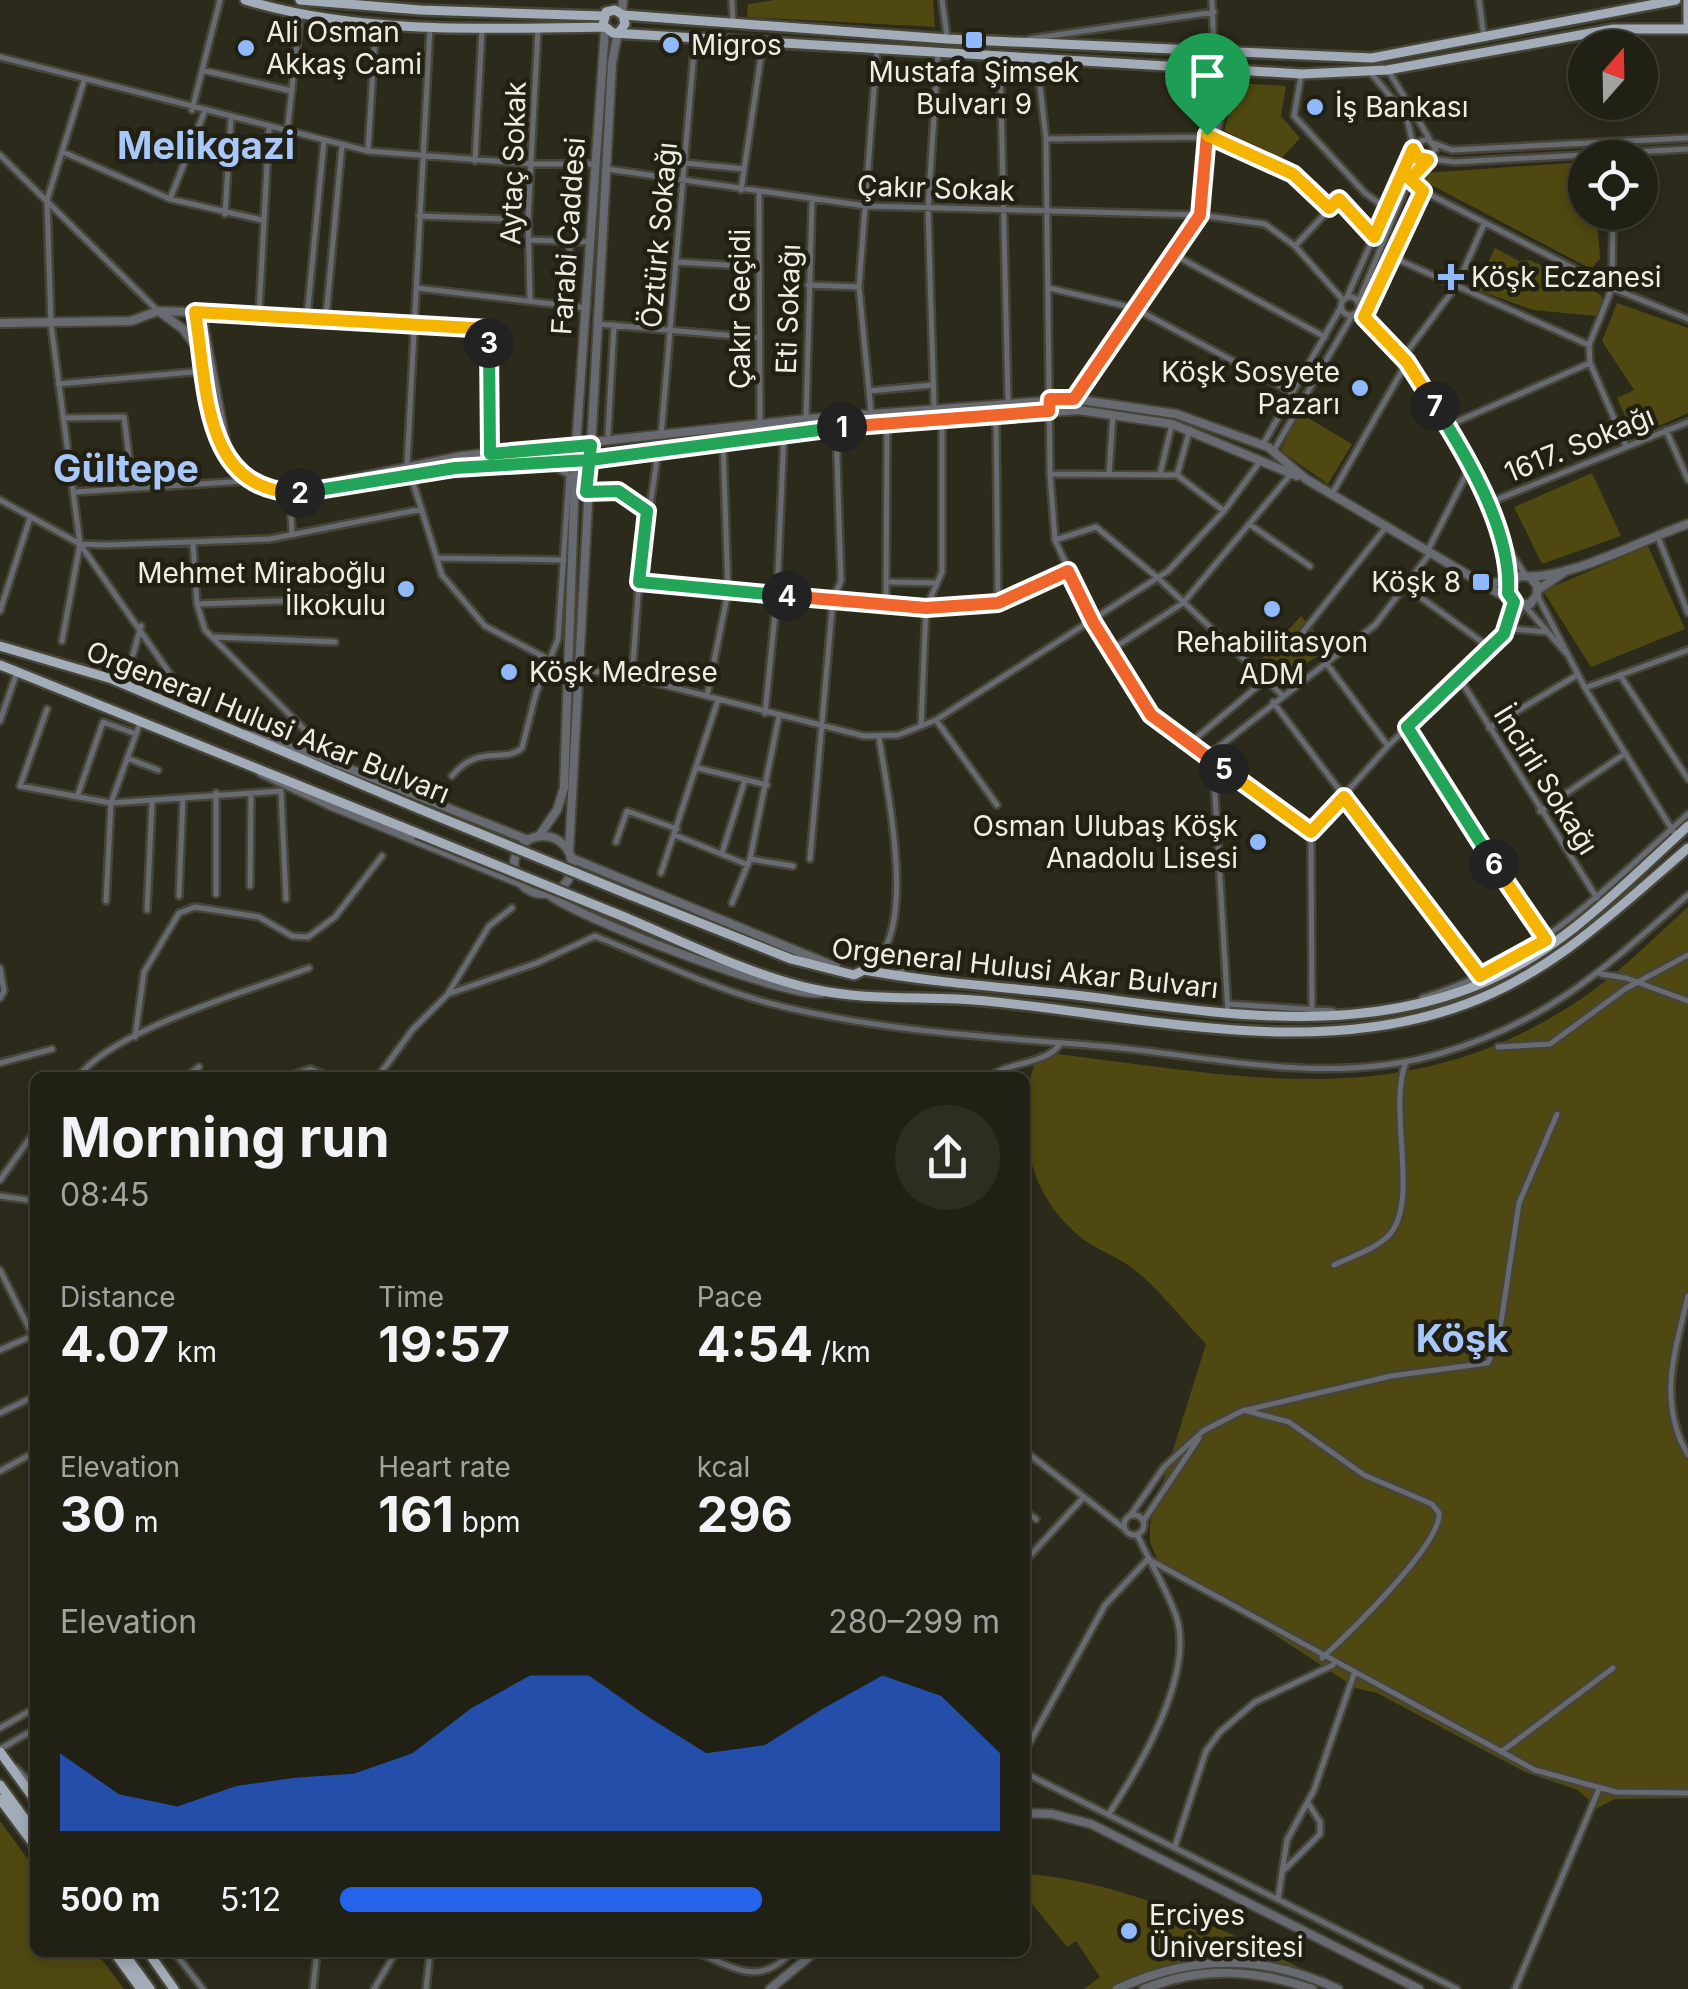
<!DOCTYPE html>
<meta charset="utf-8">
<style>
body{margin:0;font-family:Inter,sans-serif;background:#2d2d22;color:#f1f3f6;height:100vh;display:flex;flex-direction:column;font-size:38px;white-space:nowrap}
*{box-sizing:border-box;margin:0}
p{font-size:32px;color:#a2a3a0}
.icon{flex:none;width:55px;height:55px;fill:none;stroke:currentColor;stroke-width:2;stroke-linecap:round;stroke-linejoin:round}
.map{position:relative;flex:1;overflow:hidden}
.drawer{position:absolute;left:30px;top:1072px;width:1000px;height:885px;display:flex;flex-direction:column;background:#212014;border-radius:15px;box-shadow:0 5px 15px #0003,0 0 0 2px #3e3e34}
.drawer>*{flex:none}
.needle{width:65px;rotate:20deg}
.tools{position:absolute;left:1568px;top:30px;display:grid;gap:20px}
.tools a{display:grid;place-items:center;width:90px;height:90px;border-radius:50%;background:#212014;box-shadow:0 5px 15px #0003,0 0 0 2px #3e3e34;font-size:50px}
.pin{position:absolute;display:grid;place-items:center;width:85px;height:85px;color:#fff;margin:-102px -42px;border-radius:50% 50% 50% 0;rotate:-45deg;box-shadow:0 0 10px #0007}
.pin .icon{rotate:45deg}
.km{position:absolute;width:50px;height:50px;margin:-25px;border-radius:50%;background:#222;color:#fff;font-size:28px;line-height:50px;text-align:center}
.round{display:grid;place-items:center;flex:none;width:105px;height:105px;border-radius:52px;background:#2d2d22}
.summary{display:flex;align-items:center;justify-content:space-between;height:170px;padding:0 30px}
h1{font-size:55px;font-weight:700;line-height:75px}
.figures{display:grid;grid-template-columns:repeat(3,1fr);gap:15px;height:170px;padding:10px 30px}
.figures div{display:grid;align-content:center}
.figures b{font-size:50px;font-weight:700}
.figures small{font-size:28px;font-weight:400}
.figures p{font-size:28px}
.chart{height:280px;padding:20px 30px}
.chart p{display:flex;justify-content:space-between}
.chart svg{width:100%;height:180px;margin-top:10px;fill:#2563eb;opacity:.7}
ul{padding:0 30px;list-style:none;font-size:32px}
li{display:grid;grid-template-columns:160px 120px 1fr;align-items:center;height:75px}
li i{height:25px;border-radius:12px;background:#2563eb}
.map>svg:first-child{display:block}
.green{fill:#4f4810}
.lines{fill:none;stroke-linecap:round;stroke-linejoin:round}
.minor-casing{stroke:#474537;stroke-width:10}
.tertiary-casing{stroke:#474537;stroke-width:12}
.primary-casing{stroke:#474537;stroke-width:14}
.minor{stroke:#676b71;stroke-width:5}
.tertiary{stroke:#676b71;stroke-width:8}
.primary{stroke:#a3acb9;stroke-width:9}
.primary-bridge-casing{stroke:#474537;stroke-width:14;stroke-linecap:butt}
.primary-bridge{stroke:#a3acb9;stroke-width:9}
.split-1-casing{stroke:#fff;stroke-width:20}
.split-2-casing{stroke:#fff;stroke-width:20}
.split-3-casing{stroke:#fff;stroke-width:20}
.split-4-casing{stroke:#fff;stroke-width:20}
.split-5-casing{stroke:#fff;stroke-width:20}
.split-6-casing{stroke:#fff;stroke-width:20}
.split-7-casing{stroke:#fff;stroke-width:20}
.split-8-casing{stroke:#fff;stroke-width:20}
.split-1{stroke:#f0652b;stroke-width:12}
.split-2{stroke:#22a559;stroke-width:12}
.split-3{stroke:#f5b400;stroke-width:12}
.split-4{stroke:#22a559;stroke-width:12}
.split-5{stroke:#f0652b;stroke-width:12}
.split-6{stroke:#f5b400;stroke-width:12}
.split-7{stroke:#22a559;stroke-width:12}
.split-8{stroke:#f5b400;stroke-width:12}
.poi-dot{fill:#8fb8fd;stroke:#222012;stroke-width:4}
.labels{text-anchor:middle;dominant-baseline:central;stroke-width:9;stroke-linejoin:round;paint-order:stroke}
.poi-label{font-size:28px;fill:#efeee5;stroke:#222012;text-anchor:start}
.street-label{font-size:28px;fill:#efeee5;stroke:#222012}
.district-label{font-size:38px;font-weight:bold;fill:#a8c7fa;stroke:#222012}
</style>
<div class="map">
<svg width="1688" height="1989" viewBox="0 0 1688 1989">
<rect width="100%" height="100%" fill="#2c2a1b"/>
<path class="green" d="M775 0H933L935 27 747 17 748 4Z
M1238 83 1286 86 1281 116 1300 138 1282 158 1224 131Z
M1585 162V212L1597 213 1600 259 1591 269 1420 179 1424 173Z
M1495 248 1519 261 1530 260 1601 295 1604 308 1596 316 1533 310 1475 289Z
M1617 303 1688 328V413L1634 437 1617 398 1634 390 1602 341Z
M1298 412 1352 444 1328 484 1281 451Z
M1592 473 1621 536 1542 564 1514 507Z
M1648 546 1685 629 1591 667 1543 591Z
M1301 616 1329 647 1291 675 1260 660Z
M1688 907V1302L1671 1412 1688 1453V1798L1615 1799 1597 1808 1578 1790 1525 1772 1377 1693 1356 1688 1157 1558 1150 1543V1524L1206 1344C1182 1320 1158 1287 1131 1267 1114 1255 1094 1249 1078 1235 1024 1190 1013 1114 1039 1052 1236 1074 1400 1119 1578 1001 1618 975 1652 939 1688 907Z
M0 1821 35 1869V1952L97 1953 124 1989H0Z
M1029 1874C1123 1882 1219 1926 1302 1969L1254 1963 1179 1969 1124 1989H1084L1100 1977 1076 1941 1067 1947 1025 1895V1876Z"/>
<g class="lines">
<defs>
<path id="minor" d="M732 0 733 22
M942 0 947 37
M1212 0 1214 49
M1479 0 1484 37
M1029 39 1214 12
M1000 55 1008 401
M0 57 368 151 532 164H594
M1037 60 1046 139 1050 474 1055 540 1093 622 1151 715 1311 832 1312 1018
M202 70 292 91
M1388 70 1429 138
M1370 72 1406 115 1413 144
M1301 76 1294 116 1365 193 1387 209
M192 110 220 0
M269 129 259 314 489 329 490 454
M287 133 300 17
M1216 137 1230 71
M1046 139 1216 137 1293 174 1329 207
M1433 143 1452 150 1688 138
M368 150 376 23
M63 152 170 199 262 220
M0 155 158 311
M1431 159 1455 162 1688 149
M475 161 482 29
M685 163 744 169
M607 169 866 206 1200 215 1265 224 1295 246 1343 300
M1410 179 1423 191 1612 288 1688 319
M741 190 763 43
M759 193 760 425
M170 199 204 113
M225 214 231 119
M419 216 528 220
M529 240 589 242
M1295 246 1339 199 1374 237
M1171 253 1325 337
M1392 257 1589 345
M677 262 759 267
M808 285 859 287
M417 288 586 308
M1049 288 1134 308 1293 393
M1347 297 1415 143 1428 139 1436 149 1424 161 1413 149
M1341 306a9 9 0 1 1 18 0a9 9 0 1 1-18 0Z
M530 299 528 220 538 28
M1358 303 1407 184 1425 163
M567 306 570 242
M1357 311C1444 390 1463 483 1526 576
M307 317 324 141
M326 317 342 145
M1364 317 1423 191
M598 324 759 338
M1403 357 1457 285 1484 224
M1590 363 1626 446
M58 384 204 371
M869 391 933 385
M1075 398 1200 215 1207 135
M934 406 928 209 938 54
M871 412 859 287 877 49
M996 416 998 603
M63 418 124 417 133 488
M806 419 812 202
M1447 426 1590 363 1589 345 1612 288 1613 212
M1666 430 1688 480
M608 434 614 325
M661 436 695 39
M1262 446 1341 307
M1273 452 1353 314
M548 463 569 475
M407 466 430 27
M1050 474 1177 475 1224 511
M1109 474 1113 415
M1160 474 1172 424
M1177 475 1190 429
M411 476 442 575 485 626 548 659
M75 492 246 481
M587 492 617 491 647 511
M290 493 292 535
M1332 494 1407 362
M0 500 80 544 107 545 270 539 422 509
M1486 504 1688 422
M1249 524 1310 566
M1386 527 1303 632 1388 746
M1658 537 1688 613
M1055 540 1096 527 1158 578 1281 694
M80 544 184 694
M193 544 197 604 205 630 306 731
M1505 548 1511 581
M1428 550 1469 469
M437 558 564 560
M639 582 926 608 998 603 1067 571
M890 582 937 583
M1405 586 1489 647
M1537 595 1585 688 1673 831
M197 604 336 599
M886 604 887 423
M1524 605 1566 653
M0 611 30 518
M1513 629 1546 632
M1505 632 1514 602
M215 637 335 642
M62 641 80 544 51 324 47 200 84 81
M1111 650 1183 603 1291 474
M131 662 141 626
M580 669 632 677 864 736 898 735 936 720 1168 571 1224 511 1259 463
M1620 675 1688 779
M1458 676 1597 898
M632 677 639 582 658 452
M1585 688 1688 650
M707 696 728 592 723 442
M1273 702 1479 975
M47 709 20 786 111 803 281 791 286 899
M765 713 777 595 784 433
M936 720 997 805
M0 721 17 672
M921 726 926 608 942 572V420
M1407 727 1546 940
M1489 728 1577 675
M1189 744 1265 680
M1206 757 1375 625 1431 552
M127 758 158 770
M1213 762 1228 1013
M698 768 767 785
M452 776C479 743 504 764 522 748L536 693 558 639 569 476
M216 793V894
M77 797 103 722 136 734
M1540 811 1623 755
M1311 832 1388 746 1510 629 1523 605
M675 835 748 865
M616 842 627 811 677 829
M722 853 745 780
M750 859 793 866
M810 859 833 598 841 581 836 427
M661 873 718 700
M250 886 251 794
M179 896 183 798
M106 901 111 803 140 723
M732 903 750 859 779 716
M147 910 152 803
M888 945 892 961 904 974
M0 968 4 991 0 998
M867 968C921 938 886 788 879 737
M1601 974 1626 978 1688 1001
M449 992 489 926 512 908
M1422 998C1537 963 1602 891 1688 814
M1228 1004 1333 1011
M135 1037 144 972 179 913 195 907 259 917 292 936 308 937 335 917 382 856
M1498 1047 1550 1044 1625 989 1688 955
M0 1063 52 1049
M77 1078C113 1029 250 991 309 968
M184 1078 199 1067
M284 1078 310 1069 332 1078
M377 1078 413 1029 448 994 537 963 595 936C651 958 707 986 765 1002 877 1032 997 1037 1111 1047 1222 1058 1332 1086 1442 1053 1550 1021 1606 967 1688 895
M988 1078C1010 1060 1045 1066 1061 1043
M0 1180 35 1131
M0 1196 35 1201
M1334 1265C1351 1257 1375 1249 1388 1236 1421 1203 1387 1110 1406 1062
M0 1270 33 1336
M1688 1296C1675 1351 1657 1402 1688 1455
M0 1350 34 1335
M1247 1411 1289 1422 1364 1475 1432 1504 1439 1513C1442 1544 1347 1635 1322 1658
M0 1413 35 1396
M1025 1451 1125 1529
M0 1471 35 1452
M1025 1511 1036 1519
M1124 1525a10 10 0 1 1 20 0a10 10 0 1 1-20 0Z
M1130 1516 1164 1467 1203 1431 1242 1411 1391 1376 1488 1363 1499 1336 1519 1203 1557 1114
M1144 1520 1199 1438
M1148 1559 1535 1770 1616 1792 1688 1793
M1025 1561 1084 1497
M0 1728 35 1708
M0 1749 35 1729
M1025 1751 1105 1605 1148 1559
M1501 1752 1613 1668
M16 1768 35 1787
M1025 1773 1457 1989
M1110 1812C1141 1765 1193 1676 1177 1619 1168 1590 1149 1562 1137 1534
M1175 1846 1206 1751 1220 1732 1255 1702 1333 1665
M1284 1870 1320 1834V1822L1308 1803
M1278 1899 1287 1840 1314 1790 1354 1674
M174 1952 203 1989
M695 1952C736 1968 759 1987 792 1952
M313 1989 317 1952
M374 1989 396 1952
M426 1989 430 1952
M1515 1989 1599 1789"/>
<path id="tertiary" d="M622 13 623 0
M195 312 219 441
M201 312 227 450 245 473 271 485 317 486 462 456 806 419 1074 399 1176 414 1268 447 1306 479 1517 604H1530L1537 595V585L1530 577
M161 313 183 329 200 352
M0 323 131 321 158 311 259 314
M274 491 306 493 455 469 589 460 836 427 1079 410 1172 424 1297 476
M1485 583 1511 582 1520 576C1566 582 1643 539 1688 524
M1538 590 1567 570
M247 734 320 757 528 840
M261 773 329 805 520 883
M539 836 557 810 564 788 576 446 605 29
M514 865a29 29 0 1 1 58 0a29 29 0 1 1-58 0Z
M569 852 612 63 618 32
M571 858 836 967
M547 893C574 917 789 999 822 993
M1025 1813 1052 1814 1091 1824 1419 1989
M770 1989 815 1952
M1117 1989C1193 1954 1263 1954 1338 1989
M1144 1989C1202 1966 1254 1969 1312 1989"/>
<path id="primary" d="M245 0C356 34 487 29 604 27
M300 0 420 10 603 16
M1688 0V24
M623 15 947 39 1372 58 1676 0
M620 31 625 24 623 15 615 10 606 12 603 25 613 33 1302 74 1387 70 1613 29H1688
M0 646 112 679 422 810
M0 665 417 833
M630 895 791 959 854 975 864 970C934 983 1004 987 1075 995 1213 1012 1352 1039 1485 982 1565 948 1625 883 1688 826
M622 916C684 942 747 974 813 989 870 1002 928 995 986 1001 1144 1016 1313 1061 1466 1004 1555 971 1618 908 1688 848
M0 1752 35 1800
M0 1785 35 1833
M0 1799 35 1846
M114 1952 141 1989
M123 1952 150 1989
M148 1952 174 1989"/>
</defs>
<use href="#minor" class="minor-casing"/>
<use href="#tertiary" class="tertiary-casing"/>
<use href="#primary" class="primary-casing"/>
<use href="#minor" class="minor"/>
<use href="#tertiary" class="tertiary"/>
<use href="#primary" class="primary"/>
<defs>
<path id="primary-bridge" d="M422 810 630 895
M417 833 622 916"/>
</defs>
<use href="#primary-bridge" class="primary-bridge-casing"/>
<use href="#primary-bridge" class="primary-bridge"/>
</g>
<g class="lines">
<defs>
<path id="split-1" d="M842 427 1049 411 1050 399H1074L1200 215 1207 135"/>
<path id="split-2" d="M300 493 455 468 590 460 842 427"/>
<path id="split-3" d="M300 493C201 492 208 387 195 312L489 329V343"/>
<path id="split-4" d="M489 343 490 454 591 445 586 492 618 491 647 511 639 582 787 596"/>
<path id="split-5" d="M787 596 926 608 998 603 1068 571 1093 622 1151 715 1224 769"/>
<path id="split-6" d="M1224 769 1311 832 1344 797 1480 976 1546 940 1494 864"/>
<path id="split-7" d="M1435 406C1468 458 1512 532 1508 593L1514 602 1504 634 1407 727 1494 864"/>
<path id="split-8" d="M1207 135 1293 174 1329 208 1339 199 1374 237 1413 149 1418 158 1428 160 1410 179 1423 191 1364 317 1407 362 1435 406"/>
</defs>
<use href="#split-1" class="split-1-casing"/>
<use href="#split-2" class="split-2-casing"/>
<use href="#split-3" class="split-3-casing"/>
<use href="#split-4" class="split-4-casing"/>
<use href="#split-5" class="split-5-casing"/>
<use href="#split-6" class="split-6-casing"/>
<use href="#split-7" class="split-7-casing"/>
<use href="#split-8" class="split-8-casing"/>
<use href="#split-1" class="split-1"/>
<use href="#split-2" class="split-2"/>
<use href="#split-3" class="split-3"/>
<use href="#split-4" class="split-4"/>
<use href="#split-5" class="split-5"/>
<use href="#split-6" class="split-6"/>
<use href="#split-7" class="split-7"/>
<use href="#split-8" class="split-8"/>
</g>
<g class="poi-dot">
<rect x="964" y="30" width="20" height="20" rx="5"/>
<circle cx="671" cy="45" r="10"/>
<circle cx="246" cy="48" r="10"/>
<circle cx="1315" cy="107" r="10"/>
<path d="M1446 262h10v10h10v10h-10v10h-10v-10h-10v-10h10z"/>
<circle cx="1360" cy="388" r="10"/>
<rect x="1471" y="572" width="20" height="20" rx="5"/>
<circle cx="406" cy="589" r="10"/>
<circle cx="1272" cy="609" r="10"/>
<circle cx="509" cy="672" r="10"/>
<circle cx="1258" cy="842" r="10"/>
<circle cx="1129" cy="1931" r="10"/>
</g>
<g class="labels">
<g class="poi-label">
<text x="266" y="32">Ali Osman<tspan x="266" dy="32">Akkaş Cami</tspan></text>
<text x="691" y="45">Migros</text>
<text x="974" y="72" text-anchor="middle">Mustafa Şimsek<tspan x="974" dy="32">Bulvarı 9</tspan></text>
<text x="1335" y="107">İş Bankası</text>
<text x="1471" y="277">Köşk Eczanesi</text>
<text x="1340" y="372" text-anchor="end">Köşk Sosyete<tspan x="1340" dy="32">Pazarı</tspan></text>
<text x="386" y="573" text-anchor="end">Mehmet Miraboğlu<tspan x="386" dy="32">İlkokulu</tspan></text>
<text x="1461" y="582" text-anchor="end">Köşk 8</text>
<text x="1272" y="642" text-anchor="middle">Rehabilitasyon<tspan x="1272" dy="32">ADM</tspan></text>
<text x="529" y="672">Köşk Medrese</text>
<text x="1238" y="826" text-anchor="end">Osman Ulubaş Köşk<tspan x="1238" dy="32">Anadolu Lisesi</tspan></text>
<text x="1149" y="1915">Erciyes<tspan x="1149" dy="32">Üniversitesi</tspan></text>
</g>
<g class="street-label">
<text transform="translate(513 163) rotate(-88)">Aytaç Sokak</text>
<text transform="translate(936 188) rotate(2)">Çakır Sokak</text>
<text transform="translate(659 235) rotate(-85)">Öztürk Sokağı</text>
<text transform="translate(568 236) rotate(-86)">Farabi Caddesi</text>
<text transform="translate(740 309) rotate(-90)">Çakır Geçidi</text>
<text transform="translate(788 309) rotate(-88)">Eti Sokağı</text>
<text transform="translate(1579 444) rotate(-22)">1617. Sokağı</text>
<text transform="translate(268 722) rotate(22)">Orgeneral Hulusi Akar Bulvarı</text>
<text transform="translate(1546 780) rotate(58)">İncirli Sokağı</text>
<text transform="translate(1025 968) rotate(6)">Orgeneral Hulusi Akar Bulvarı</text>
</g>
<g class="district-label">
<text x="206" y="145">Melikgazi</text>
<text x="126" y="468">Gültepe</text>
<text x="1462" y="1338">Köşk</text>
</g>
</g>
</svg>
<div class="tools">
<a><svg class="needle" viewBox="-14 -14 28 28"><path d="M0-13l5 13h-10z" fill="#e53935"/><path d="M0 13l5-13h-10z" fill="#a2a3a0"/></svg></a>
<a><svg class="icon" aria-label="locate" viewBox="0 0 24 24"><circle cx="12" cy="12" r="6"/><path d="M12 2v4M12 18v4M2 12h4M18 12h4"/></svg></a>
</div>
<div class="pin" style="left:1207px;top:135px;background:#1e9e55"><svg class="icon" aria-label="arrive" viewBox="0 0 24 24"><path d="M6 21V4h12l-3 4 3 4H6"/></svg></div>
<b class="km" style="left:842px;top:427px">1</b>
<b class="km" style="left:300px;top:493px">2</b>
<b class="km" style="left:489px;top:343px">3</b>
<b class="km" style="left:787px;top:596px">4</b>
<b class="km" style="left:1224px;top:769px">5</b>
<b class="km" style="left:1494px;top:864px">6</b>
<b class="km" style="left:1435px;top:406px">7</b>
<section class="drawer">
<div class="summary"><div><h1>Morning run</h1><p>08:45</p></div><a class="round"><svg class="icon" aria-label="share" viewBox="0 0 24 24"><path d="M12 15V3M7 8l5-5 5 5M5 13v7h14v-7"/></svg></a></div>
<div class="figures">
<div><p>Distance</p><b>4.07<small> km</small></b></div>
<div><p>Time</p><b>19:57</b></div>
<div><p>Pace</p><b>4:54<small> /km</small></b></div>
</div>
<div class="figures">
<div><p>Elevation</p><b>30<small> m</small></b></div>
<div><p>Heart rate</p><b>161<small> bpm</small></b></div>
<div><p>kcal</p><b>296</b></div>
</div>
<div class="chart"><p><span>Elevation</span>280–299 m</p>
<svg viewBox="0 0 160 44" preserveAspectRatio="none"><path d="M0 44V25L10 35L20 38L30 33L40 31L50 30L60 25L70 14L80 6L90 6L100 16L110 25L120 23L130 14L140 6L150 11L160 25V44z"/></svg>
</div>
<ul>
<li><b>500 m</b>5:12<i style="width:64%"></i></li>
</ul>
</section>
</div>
